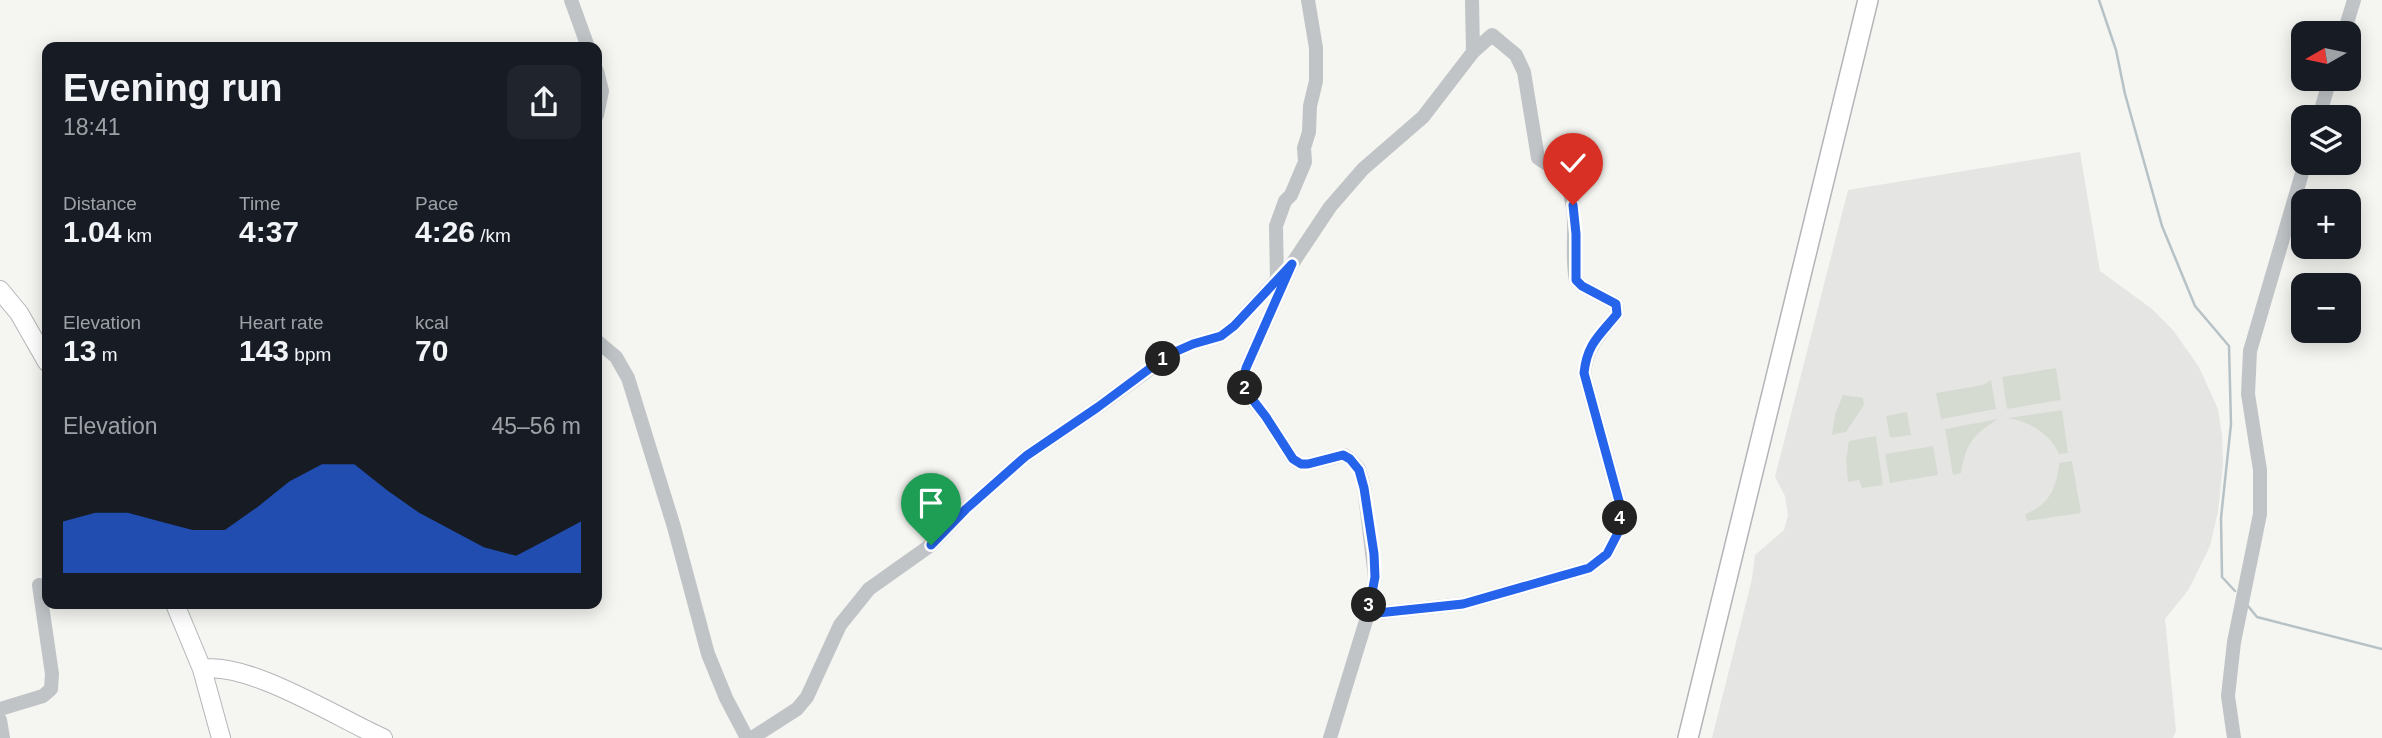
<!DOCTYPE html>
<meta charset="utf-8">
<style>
body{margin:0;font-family:Arial,sans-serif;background:#20242c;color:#f1f3f6;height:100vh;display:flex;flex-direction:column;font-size:26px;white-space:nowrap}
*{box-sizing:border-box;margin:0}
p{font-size:23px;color:#9ea1a6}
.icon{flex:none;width:38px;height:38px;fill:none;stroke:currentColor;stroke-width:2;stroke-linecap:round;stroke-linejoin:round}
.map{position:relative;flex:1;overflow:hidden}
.details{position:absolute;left:42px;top:42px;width:560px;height:567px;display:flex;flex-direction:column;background:#171b24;border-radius:14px;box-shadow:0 4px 18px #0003}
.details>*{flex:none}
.needle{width:46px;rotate:261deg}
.buttons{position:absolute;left:2291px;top:21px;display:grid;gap:14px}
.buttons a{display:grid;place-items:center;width:70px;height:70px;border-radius:14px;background:#171b24;box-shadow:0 4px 18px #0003;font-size:35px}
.pin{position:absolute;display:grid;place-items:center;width:60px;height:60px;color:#fff;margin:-72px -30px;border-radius:50% 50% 50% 0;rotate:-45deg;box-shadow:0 0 7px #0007}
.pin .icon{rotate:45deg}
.km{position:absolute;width:35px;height:35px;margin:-18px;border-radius:50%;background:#222;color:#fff;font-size:19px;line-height:35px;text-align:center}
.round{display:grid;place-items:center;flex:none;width:74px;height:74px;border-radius:14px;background:#20242c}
.overview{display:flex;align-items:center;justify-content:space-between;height:119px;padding:0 21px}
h1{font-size:38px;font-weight:700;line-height:52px}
.stats{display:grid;grid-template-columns:repeat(3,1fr);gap:10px;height:119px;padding:7px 21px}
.stats div{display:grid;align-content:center}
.stats b{font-size:30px;font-weight:700}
.stats small{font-size:19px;font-weight:400}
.stats p{font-size:19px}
.chart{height:196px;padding:14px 21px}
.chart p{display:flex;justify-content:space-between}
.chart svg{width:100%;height:126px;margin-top:7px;fill:#2563eb;opacity:.7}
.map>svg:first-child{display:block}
.built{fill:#e5e6e4}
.park{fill:#d6dbd2}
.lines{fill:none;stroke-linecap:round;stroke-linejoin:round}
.stream{stroke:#b6c2c6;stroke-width:2.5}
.major-casing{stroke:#b1b6b9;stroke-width:20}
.highway-casing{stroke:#b1b5b8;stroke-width:22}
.minor{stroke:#c0c4c7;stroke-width:14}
.major{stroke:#fff;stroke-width:18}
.highway{stroke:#fff;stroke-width:19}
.route-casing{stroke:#fff;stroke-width:14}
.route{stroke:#2563eb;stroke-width:9}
</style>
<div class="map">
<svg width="2382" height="738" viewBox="0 0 2382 738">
<rect width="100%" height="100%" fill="#f5f5f1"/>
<path class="built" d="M2080 152 2100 271 2152 309 2173 330 2199 367 2218 409 2222 436 2223 464 2218 512 2210 546 2189 589 2165 619 2176 731 2173 738H1712L1752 579 1755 555 1784 530 1788 515 1785 496 1775 477 1848 190Z"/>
<path class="park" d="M2056 368 2061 400 2007 409 2002 377Z
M1991 380 1996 409 1941 419 1936 393 1983 385Z
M1843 395 1863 398 1864 405 1846 432 1832 435 1835 414Z
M2062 410 2068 453 2059 454C2050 433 2030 422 2008 418Z
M1907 412 1911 435 1890 438 1886 416Z
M1998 419C1973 435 1966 443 1961 473L1953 475 1945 429Z
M1876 436 1883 485 1862 488 1859 480 1848 482 1846 460 1849 441Z
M1933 446 1938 475 1890 483 1885 454Z
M2072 461 2081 513 2027 521 2025 514C2049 505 2057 488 2059 463Z"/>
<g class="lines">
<path class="stream" d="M2099 0 2116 50 2125 94 2162 226 2195 306 2229 346 2231 424 2221 518 2222 577 2235 591
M2248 606 2257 617 2382 649"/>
<defs>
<path id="major" d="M0 290 19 313 47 362
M175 604 202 669 221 738
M202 669C248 661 338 718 383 738"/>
<path id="highway" d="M1688 738 1868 0"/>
</defs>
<use href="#major" class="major-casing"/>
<use href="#highway" class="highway-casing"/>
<path class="minor" d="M571 0 588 47
M1472 0 1473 52
M2344 33 2354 0
M597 71 602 91 597 115
M2319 117 2330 79
M1277 280 1276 226 1285 201 1291 195 1305 162 1304 148 1309 132 1310 106 1316 81V48L1308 0
M597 341 616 357 628 378 674 527 708 654 726 698 747 738
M0 709 43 696 51 689 52 674 39 585
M0 720 3 738
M752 738 797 709 807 697 840 625 869 589 931 545 966 509 1026 456 1098 407 1169 355 1193 344 1221 336 1234 326 1285 271
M1330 738 1368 614 1375 577 1364 487 1359 469 1350 459 1344 455 1308 464H1301L1293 459 1266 417 1246 392 1243 380 1246 368 1292 264 1330 207 1363 169 1423 117 1473 52 1492 35 1516 55 1524 72 1538 158C1546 164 1560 171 1564 179 1582 211 1569 248 1576 280L1582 286 1616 304 1617 314C1599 336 1588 344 1584 373L1619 501 1620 529 1607 554 1589 568 1463 604 1368 614
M2234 738 2228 696 2234 642 2260 514V470L2248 394 2250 351 2305 163"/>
<use href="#major" class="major"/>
<use href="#highway" class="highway"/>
</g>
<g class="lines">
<defs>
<path id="route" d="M931 545 966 509 1026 456 1098 407 1168 355 1193 344 1221 336 1234 326 1292 264 1246 368 1243 380 1246 391 1266 417 1293 459 1301 464H1308L1343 455 1350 459 1359 470 1364 488 1374 554 1375 577 1368 614 1463 604 1589 568 1607 554 1620 529 1619 501 1584 373C1587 344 1599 336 1617 314L1616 304 1582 286 1576 280V234L1573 205"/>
</defs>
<use href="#route" class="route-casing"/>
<use href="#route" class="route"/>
</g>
</svg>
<div class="buttons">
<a><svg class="needle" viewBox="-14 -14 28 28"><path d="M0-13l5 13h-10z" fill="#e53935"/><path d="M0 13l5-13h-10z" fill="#9ea1a6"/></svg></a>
<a><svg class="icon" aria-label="layers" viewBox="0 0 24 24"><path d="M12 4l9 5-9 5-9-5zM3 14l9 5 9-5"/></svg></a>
<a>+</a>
<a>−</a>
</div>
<div class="pin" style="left:931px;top:545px;background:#1e9e55"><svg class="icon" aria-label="arrive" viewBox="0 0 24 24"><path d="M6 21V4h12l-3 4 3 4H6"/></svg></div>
<div class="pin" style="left:1573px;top:205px;background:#d93025"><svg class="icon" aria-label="check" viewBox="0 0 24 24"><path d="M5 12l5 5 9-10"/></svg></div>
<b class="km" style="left:1163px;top:359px">1</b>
<b class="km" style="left:1245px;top:388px">2</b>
<b class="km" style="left:1369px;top:605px">3</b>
<b class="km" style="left:1620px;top:518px">4</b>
<section class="details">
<div class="overview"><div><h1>Evening run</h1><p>18:41</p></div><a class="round"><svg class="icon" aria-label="share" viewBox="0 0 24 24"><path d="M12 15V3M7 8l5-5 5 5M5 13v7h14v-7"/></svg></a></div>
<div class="stats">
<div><p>Distance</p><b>1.04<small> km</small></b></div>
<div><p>Time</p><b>4:37</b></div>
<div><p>Pace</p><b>4:26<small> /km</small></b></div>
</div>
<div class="stats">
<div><p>Elevation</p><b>13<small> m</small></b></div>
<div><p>Heart rate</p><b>143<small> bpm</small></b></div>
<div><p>kcal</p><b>70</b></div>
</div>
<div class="chart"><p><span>Elevation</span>45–56 m</p>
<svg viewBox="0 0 160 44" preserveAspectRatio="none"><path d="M0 44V26L10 23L20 23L30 26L40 29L50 29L60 21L70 12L80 6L90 6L100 15L110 23L120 29L130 35L140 38L150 32L160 26V44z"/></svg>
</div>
</section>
</div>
